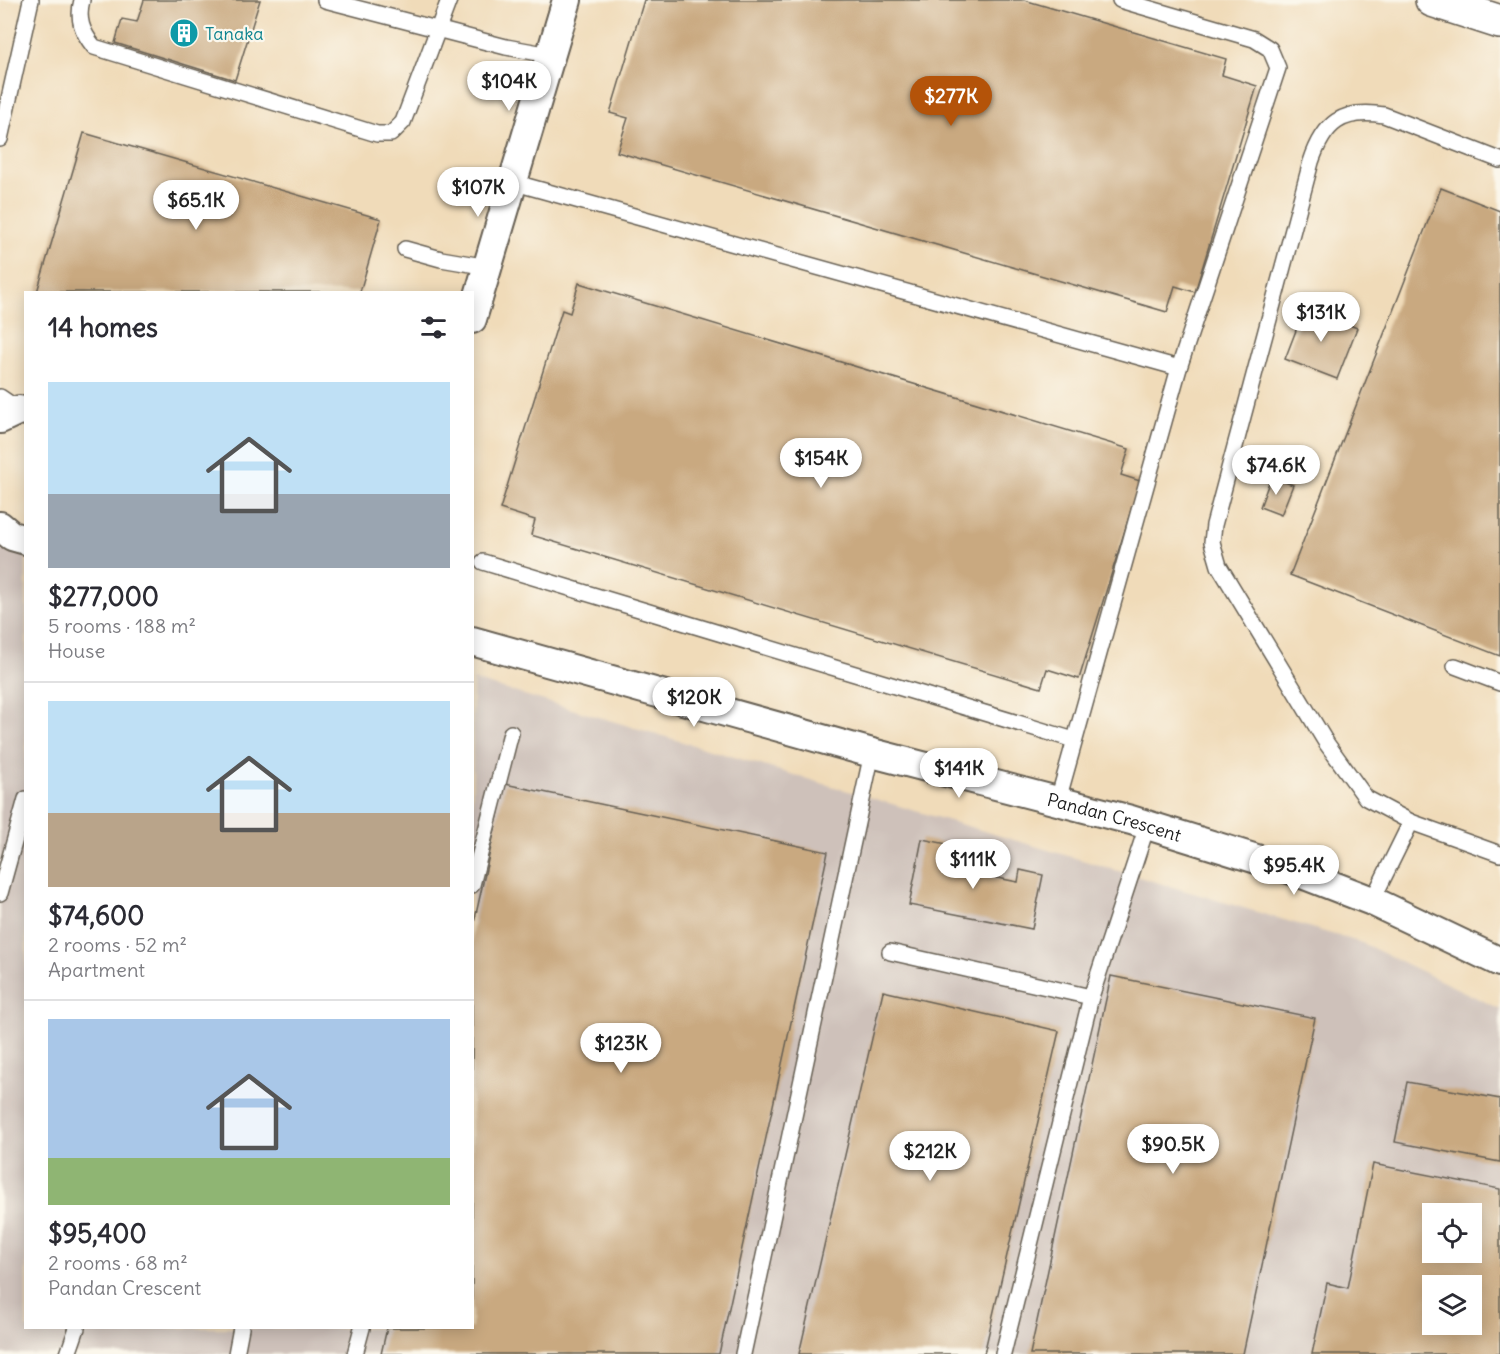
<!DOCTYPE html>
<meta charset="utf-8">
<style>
:root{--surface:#fff;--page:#f2f2f3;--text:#2b2b33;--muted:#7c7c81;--line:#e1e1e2;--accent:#b45309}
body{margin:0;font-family:Delius,sans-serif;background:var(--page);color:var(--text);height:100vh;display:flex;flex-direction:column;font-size:22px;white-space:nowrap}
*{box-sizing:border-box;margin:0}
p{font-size:20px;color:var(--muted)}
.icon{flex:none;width:33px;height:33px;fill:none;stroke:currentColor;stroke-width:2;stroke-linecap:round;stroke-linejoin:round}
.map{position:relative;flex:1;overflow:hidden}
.side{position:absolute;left:24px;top:291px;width:450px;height:1038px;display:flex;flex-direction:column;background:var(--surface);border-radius:0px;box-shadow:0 3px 15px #0003}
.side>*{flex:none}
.controls{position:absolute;left:1422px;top:1203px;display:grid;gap:12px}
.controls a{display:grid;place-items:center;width:60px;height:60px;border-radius:0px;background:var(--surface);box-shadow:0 3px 15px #0003;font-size:30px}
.price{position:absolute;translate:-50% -51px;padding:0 14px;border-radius:21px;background:#fff;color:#222;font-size:20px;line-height:39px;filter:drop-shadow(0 2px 3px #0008)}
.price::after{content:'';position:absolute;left:50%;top:36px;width:18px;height:14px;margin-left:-9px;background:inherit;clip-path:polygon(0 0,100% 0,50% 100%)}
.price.on{background:var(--accent);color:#fff}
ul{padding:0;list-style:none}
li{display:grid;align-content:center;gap:12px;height:318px;padding:0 24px}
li+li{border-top:2px solid var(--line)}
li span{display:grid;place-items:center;height:186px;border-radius:0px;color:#555}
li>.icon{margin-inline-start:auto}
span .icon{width:108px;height:108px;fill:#fffc;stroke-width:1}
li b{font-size:26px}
h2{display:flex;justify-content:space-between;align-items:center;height:72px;padding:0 24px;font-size:26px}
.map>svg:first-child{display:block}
.industrial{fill:#cec1ba;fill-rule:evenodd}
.building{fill:#c9a980;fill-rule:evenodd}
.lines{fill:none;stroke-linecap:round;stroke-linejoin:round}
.lane-casing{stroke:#665f53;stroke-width:18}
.street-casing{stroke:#665f53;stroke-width:32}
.highway-casing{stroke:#665f53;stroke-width:36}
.lane{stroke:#fff;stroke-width:15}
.street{stroke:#fff;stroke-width:28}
.highway{stroke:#fff;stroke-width:33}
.labels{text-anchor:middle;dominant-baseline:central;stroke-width:4.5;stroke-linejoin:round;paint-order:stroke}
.culture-label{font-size:18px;fill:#0d838f;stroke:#fbf7ec;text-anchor:start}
.street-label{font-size:18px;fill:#1c1c1c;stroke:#fbf7ec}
</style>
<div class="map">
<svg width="1500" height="1354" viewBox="0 0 1500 1354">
<rect width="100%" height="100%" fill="#fbf7ec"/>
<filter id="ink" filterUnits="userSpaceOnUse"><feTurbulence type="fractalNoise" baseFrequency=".0167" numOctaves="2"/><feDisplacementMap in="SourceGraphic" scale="12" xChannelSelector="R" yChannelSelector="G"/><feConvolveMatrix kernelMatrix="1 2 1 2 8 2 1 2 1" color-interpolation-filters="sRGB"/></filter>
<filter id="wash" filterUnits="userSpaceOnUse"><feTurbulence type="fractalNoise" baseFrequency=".008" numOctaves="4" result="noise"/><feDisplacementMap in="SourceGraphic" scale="24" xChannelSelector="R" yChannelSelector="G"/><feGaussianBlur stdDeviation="1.35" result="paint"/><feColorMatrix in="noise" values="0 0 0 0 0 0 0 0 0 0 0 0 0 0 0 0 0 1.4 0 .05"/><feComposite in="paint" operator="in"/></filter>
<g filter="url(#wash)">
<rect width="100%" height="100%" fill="#f0dbb9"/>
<!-- industrial -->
<path class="industrial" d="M 0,541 L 26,548 L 26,1328 L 472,1328 L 473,680 L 1362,943 L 1500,1009 L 1500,1354 L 0,1354 ZM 1432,1214 L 1472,1214 L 1472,1252 L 1432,1252 ZM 1432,1286 L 1472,1286 L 1472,1324 L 1432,1324 Z"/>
<g id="blocks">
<!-- building -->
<g class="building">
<path d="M 144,0 L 260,0 L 235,80 L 115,43 L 122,19 L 137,22 Z"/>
<path d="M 644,0 L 1024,0 L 1226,59 L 1222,75 L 1257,86 L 1195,292 L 1175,286 L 1167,312 L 617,152 L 628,118 L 610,113 Z"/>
<path d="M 84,133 L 381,219 L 360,292 L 37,292 Z"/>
<path d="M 1441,188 L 1500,211 L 1500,656 L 1290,575 Z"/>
<path d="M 579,283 L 1129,449 L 1121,475 L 1140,481 L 1079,679 L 1047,669 L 1041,688 L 531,535 L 535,520 L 500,509 L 562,310 L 570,313 Z"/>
<path d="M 1305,307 L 1357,328 L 1337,379 L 1285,359 Z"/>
<path d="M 1271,477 L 1293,485 L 1281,515 L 1260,507 Z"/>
<path d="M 505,784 L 828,852 L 719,1354 L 381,1354 L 387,1328 L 472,1328 L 472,932 Z"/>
<path d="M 922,839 L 952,845 L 947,868 L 1018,882 L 1020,870 L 1043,875 L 1032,929 L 909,905 Z"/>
<path d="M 1111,976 L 1315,1018 L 1243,1354 L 1030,1354 Z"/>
<path d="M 883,991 L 1059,1031 L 984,1354 L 799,1354 Z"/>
<path d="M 1407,1082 L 1500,1099 L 1500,1162 L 1395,1142 Z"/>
<path d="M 1373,1164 L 1500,1189 L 1500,1354 L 1312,1354 L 1327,1283 L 1348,1288 ZM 1432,1214 L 1472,1214 L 1472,1252 L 1432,1252 ZM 1432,1286 L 1472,1286 L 1472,1324 L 1432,1324 Z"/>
</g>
</g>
</g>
<g filter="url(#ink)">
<use href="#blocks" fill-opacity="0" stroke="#665f53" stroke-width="1.5"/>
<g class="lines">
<!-- lane casing -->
<g class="lane-casing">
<g id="lane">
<path d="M 82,0 C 77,19 82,32 94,47 L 377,134 L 391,134 L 403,122 L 449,0"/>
<path d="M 325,0 L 506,47 L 550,55"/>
<path d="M 0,139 L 31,0"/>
<path d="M 1500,160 L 1384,115 C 1342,108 1324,123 1311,162 L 1214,525 L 1212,542 L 1219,566 L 1327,744 L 1366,798 L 1411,822 L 1500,854"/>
<path d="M 512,182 L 1179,368"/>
<path d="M 405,249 L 441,259 L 488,267"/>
<path d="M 0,397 L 19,410"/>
<path d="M 483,562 L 1074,740"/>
<path d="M 1455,666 L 1500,683"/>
<path d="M 1058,800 L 1179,368 L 1278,68 L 1270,49 L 1254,39 L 1120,0"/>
<path d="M 472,885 L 511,733"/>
<path d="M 0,893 L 26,799"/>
<path d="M 1372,901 L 1411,822"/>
<path d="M 890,952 L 1091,997"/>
<path d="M 68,1354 L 77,1328"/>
<path d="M 236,1354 L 241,1328"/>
<path d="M 355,1354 L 362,1328"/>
<path d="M 743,1354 L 872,753"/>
<path d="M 1003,1354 L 1091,997 L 1147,826"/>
</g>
</g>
<!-- street casing -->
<g class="street-casing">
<g id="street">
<path d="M 472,319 L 567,0"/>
<path d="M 0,419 L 19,410 L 26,411"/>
<path d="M 0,526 L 12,536 L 26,540"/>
<path id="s1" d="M 472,641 L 872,753 L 1131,820 L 1292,870 L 1372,901 L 1500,962"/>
</g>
</g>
<!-- highway casing -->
<g class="highway-casing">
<path id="highway" d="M 1432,0 L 1500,22"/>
</g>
<!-- lane -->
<use href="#lane" class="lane"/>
<!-- street -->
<use href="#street" class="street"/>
<!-- highway -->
<use href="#highway" class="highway"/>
</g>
</g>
<!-- icons -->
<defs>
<g id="building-disc" transform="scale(1.5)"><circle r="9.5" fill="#0f9aa8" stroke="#fbf7ec"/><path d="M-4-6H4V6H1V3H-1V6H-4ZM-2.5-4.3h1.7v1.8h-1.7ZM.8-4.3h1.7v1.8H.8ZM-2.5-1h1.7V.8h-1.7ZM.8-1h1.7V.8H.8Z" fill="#fff"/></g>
</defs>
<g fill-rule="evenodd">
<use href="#building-disc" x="184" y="33"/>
</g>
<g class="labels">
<!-- culture labels -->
<g class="culture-label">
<text x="205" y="33">Tanaka</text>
</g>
<!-- street labels -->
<g class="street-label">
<text stroke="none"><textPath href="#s1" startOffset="666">Pandan Crescent</textPath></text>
</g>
</g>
</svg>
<div class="controls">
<a><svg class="icon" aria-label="locate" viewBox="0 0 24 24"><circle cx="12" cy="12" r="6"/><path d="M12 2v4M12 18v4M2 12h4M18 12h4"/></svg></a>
<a><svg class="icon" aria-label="layers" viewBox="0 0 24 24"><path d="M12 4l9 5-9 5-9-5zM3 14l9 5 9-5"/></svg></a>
</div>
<b class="price" style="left:509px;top:112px">$104K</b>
<b class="price on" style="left:951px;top:127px">$277K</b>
<b class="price" style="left:478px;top:218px">$107K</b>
<b class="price" style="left:196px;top:231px">$65.1K</b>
<b class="price" style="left:1321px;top:343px">$131K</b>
<b class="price" style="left:821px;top:489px">$154K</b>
<b class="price" style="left:1276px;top:496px">$74.6K</b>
<b class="price" style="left:694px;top:728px">$120K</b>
<b class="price" style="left:959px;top:799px">$141K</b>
<b class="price" style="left:973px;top:890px">$111K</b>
<b class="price" style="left:1294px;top:896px">$95.4K</b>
<b class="price" style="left:621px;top:1074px">$123K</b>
<b class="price" style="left:1173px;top:1175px">$90.5K</b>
<b class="price" style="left:930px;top:1182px">$212K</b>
<section class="side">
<h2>14 homes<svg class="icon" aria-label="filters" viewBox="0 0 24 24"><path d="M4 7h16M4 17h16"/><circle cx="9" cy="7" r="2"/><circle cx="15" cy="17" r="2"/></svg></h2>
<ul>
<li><span style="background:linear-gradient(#bfe0f5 60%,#9aa5b1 0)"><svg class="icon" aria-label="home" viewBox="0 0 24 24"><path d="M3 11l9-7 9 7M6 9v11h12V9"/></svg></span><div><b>$277,000</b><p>5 rooms · 188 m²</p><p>House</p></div></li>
<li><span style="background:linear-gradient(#bfe0f5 60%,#b9a48a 0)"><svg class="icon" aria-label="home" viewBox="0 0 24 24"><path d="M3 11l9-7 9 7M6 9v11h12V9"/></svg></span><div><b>$74,600</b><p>2 rooms · 52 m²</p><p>Apartment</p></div></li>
<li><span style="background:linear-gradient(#a9c7e8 75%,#8fb573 0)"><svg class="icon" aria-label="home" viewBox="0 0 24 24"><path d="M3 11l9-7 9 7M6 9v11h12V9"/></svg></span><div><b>$95,400</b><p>2 rooms · 68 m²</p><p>Pandan Crescent</p></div></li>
</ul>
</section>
</div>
